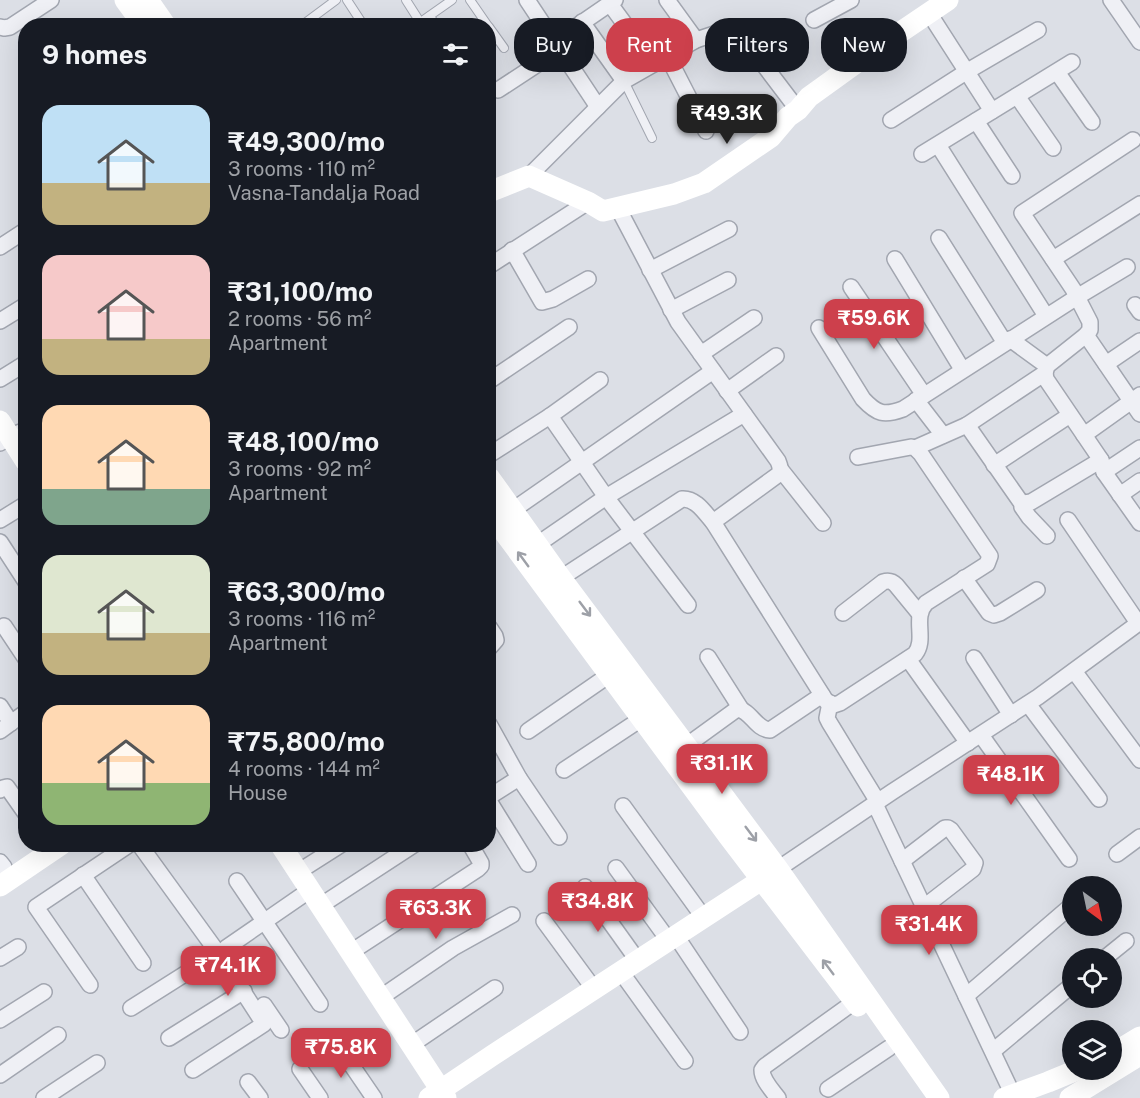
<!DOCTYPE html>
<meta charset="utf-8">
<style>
:root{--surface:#171b24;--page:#20242c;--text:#f1f3f6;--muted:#9ea1a6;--accent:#cd404c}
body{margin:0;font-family:"Public Sans",sans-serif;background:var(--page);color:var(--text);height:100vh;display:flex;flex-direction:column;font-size:22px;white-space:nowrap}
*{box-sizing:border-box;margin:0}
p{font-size:20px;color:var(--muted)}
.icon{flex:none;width:33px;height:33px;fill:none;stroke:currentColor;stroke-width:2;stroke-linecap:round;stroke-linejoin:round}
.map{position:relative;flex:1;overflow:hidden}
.details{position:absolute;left:18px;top:18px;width:478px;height:834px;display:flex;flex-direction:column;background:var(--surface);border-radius:24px;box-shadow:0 6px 24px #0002}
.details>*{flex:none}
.hud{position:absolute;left:514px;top:18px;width:536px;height:54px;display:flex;gap:12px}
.needle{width:39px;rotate:147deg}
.tools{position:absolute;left:1062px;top:876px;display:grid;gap:12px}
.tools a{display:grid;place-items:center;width:60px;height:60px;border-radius:50%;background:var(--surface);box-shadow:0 6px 24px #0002;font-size:30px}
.price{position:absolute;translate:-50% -51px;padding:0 14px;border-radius:12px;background:var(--accent);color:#fff;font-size:20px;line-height:39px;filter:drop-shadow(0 2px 3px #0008)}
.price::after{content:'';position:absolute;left:50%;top:36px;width:18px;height:14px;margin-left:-9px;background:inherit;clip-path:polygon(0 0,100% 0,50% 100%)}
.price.selected{background:#222;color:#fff}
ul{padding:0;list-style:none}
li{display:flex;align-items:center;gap:18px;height:150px;padding:0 24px}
li span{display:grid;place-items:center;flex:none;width:168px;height:120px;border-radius:18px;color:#555}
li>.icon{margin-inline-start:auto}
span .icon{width:72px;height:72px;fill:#fffc;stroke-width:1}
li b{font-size:26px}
h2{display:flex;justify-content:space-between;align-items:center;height:72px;padding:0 24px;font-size:26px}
.chip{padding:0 21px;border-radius:24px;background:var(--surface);box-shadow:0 6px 24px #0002;font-size:21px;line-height:54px}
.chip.selected{background:var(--accent);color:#fff}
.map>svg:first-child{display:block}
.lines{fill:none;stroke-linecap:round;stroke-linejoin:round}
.lane-casing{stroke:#a2a6b0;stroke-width:10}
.street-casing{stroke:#a2a6b0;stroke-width:18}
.lane{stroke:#eff0f5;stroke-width:8}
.street{stroke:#eff0f5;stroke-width:15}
.secondary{stroke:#fff;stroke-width:21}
.oneway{stroke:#9da0a7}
</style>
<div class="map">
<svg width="1140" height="1098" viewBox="0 0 1140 1098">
<rect width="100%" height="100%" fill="#dcdfe6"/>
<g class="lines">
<!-- lane casing -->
<g class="lane-casing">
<g id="lane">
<path d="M 347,0 L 364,26"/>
<path d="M 406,0 L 420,22"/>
<path d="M 470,0 L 488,26"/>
<path d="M 430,16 L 436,26"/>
<path d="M 301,26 L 336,0"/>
<path d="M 415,26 L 452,0"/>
<path d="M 489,27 L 504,48"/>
<path d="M 624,81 L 652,138"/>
</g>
</g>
<!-- street casing -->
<g class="street-casing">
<g id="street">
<path d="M 527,0 L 598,107"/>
<path d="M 667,0 L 696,40"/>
<path d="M 1111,0 L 1140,42"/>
<path d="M 610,4 L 654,64"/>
<path d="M 929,13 L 992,111"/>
<path d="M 814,20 L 851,0"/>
<path d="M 582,22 L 624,81"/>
<path d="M 0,27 L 4,28 L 10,27 L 51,0"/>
<path d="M 554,42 L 615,0"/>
<path d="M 668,57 L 706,131"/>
<path d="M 1057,72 L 1092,122"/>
<path d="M 498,90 L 559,50"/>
<path d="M 1017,96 L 1053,148"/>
<path d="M 891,120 L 966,72 L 1038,30"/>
<path d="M 976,121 L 1012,176"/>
<path d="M 1133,140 L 1022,213 L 1073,289 L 1090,322 L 1090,330 L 1086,335 L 1047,366 L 1045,373 L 1046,379 L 1101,460 L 1104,472 L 1140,523"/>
<path d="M 938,145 L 1046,316"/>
<path d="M 922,154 L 1072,62"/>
<path d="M 529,176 L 624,81 L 696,40 L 735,27 L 798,110"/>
<path d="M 618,208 L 678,322 L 778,461 C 780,466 781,469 779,474 L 713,522"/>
<path d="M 939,238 L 1005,343"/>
<path d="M 0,247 L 26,230"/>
<path d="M 512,250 L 542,302 L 553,299 L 588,279"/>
<path d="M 895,259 L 962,369"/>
<path d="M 1053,259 L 1140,204"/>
<path d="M 489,266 L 588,202"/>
<path d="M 650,270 L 729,229"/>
<path d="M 851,287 L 924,395"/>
<path d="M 1135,305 L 1140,312"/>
<path d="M 671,310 L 728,280"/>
<path d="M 0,321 L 26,305"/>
<path d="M 819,328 L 863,399 C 877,414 884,416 903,409 L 1077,297 L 1127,267"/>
<path d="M 1086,335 L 1140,414"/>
<path d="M 1010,339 L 1047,366"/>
<path d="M 701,354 L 754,318"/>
<path d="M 1106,364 L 1140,341"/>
<path d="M 0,379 L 26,363"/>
<path d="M 489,381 L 569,327"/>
<path d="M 727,391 L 776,356"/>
<path d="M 916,400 L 943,435"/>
<path d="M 550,416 L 606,497 L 688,605"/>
<path d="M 967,425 L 1020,501 L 1024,503 L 1031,502 L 1101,460"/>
<path d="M 1084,435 L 1140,395"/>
<path d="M 0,443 L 10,436 L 26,430"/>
<path d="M 915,448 L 967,425 L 1045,373"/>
<path d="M 489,455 L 550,416 L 600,380"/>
<path d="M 994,465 L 1070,415"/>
<path d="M 781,470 L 823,523"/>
<path d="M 1104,472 L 1140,448"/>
<path d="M 1120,495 L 1140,481"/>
<path d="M 1024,503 L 1022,507 L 1029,517 L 1047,536"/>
<path d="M 513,510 L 713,371"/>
<path d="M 0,520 L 26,504"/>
<path d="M 1068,520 L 1138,623"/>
<path d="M 0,542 L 26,582"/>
<path d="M 538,544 L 606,497 L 744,414"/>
<path d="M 561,578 L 682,499 C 696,498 705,513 713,522 L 826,701 L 834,705 L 840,703 L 915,654 C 927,639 912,618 926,603 L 987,564 L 990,556 L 921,454 L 915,448 L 911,447 L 858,457"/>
<path d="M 964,578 L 989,613 L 994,615 L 1000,613 L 1037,590"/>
<path d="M 843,613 L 883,582 C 889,580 892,581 896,585 L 919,613"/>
<path d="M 4,626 L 26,659"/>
<path d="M 489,627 L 495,636 L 496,640 L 489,648"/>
<path d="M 708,657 L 741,709"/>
<path d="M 974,658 L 1011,715"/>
<path d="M 908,659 L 968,743"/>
<path d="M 1074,671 L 1140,760"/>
<path d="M 830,703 L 827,718 L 829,722 L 878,802"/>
<path d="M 1028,704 L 1099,799"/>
<path d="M 0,706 L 11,723"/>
<path d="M 489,724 L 519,778 L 559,837"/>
<path d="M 0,731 L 26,712"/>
<path d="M 528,731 L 609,675"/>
<path d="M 981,735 L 1069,859"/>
<path d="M 686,746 L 737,709 C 751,710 755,729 770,730 L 822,695"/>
<path d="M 564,770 L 641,719"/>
<path d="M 0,790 L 3,788 L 7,787 L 26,814"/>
<path d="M 489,797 L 519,778"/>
<path d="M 489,801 L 528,864"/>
<path d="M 875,804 L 1013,1095"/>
<path d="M 623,806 L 704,918"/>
<path d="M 139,844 L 218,953 L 264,1024 L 193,1070"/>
<path d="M 1117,854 L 1140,837"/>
<path d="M 902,861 L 945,828 L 948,828 L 951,830 L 975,863 L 973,869 L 924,907"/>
<path d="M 0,862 L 4,867"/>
<path d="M 616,868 L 669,941"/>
<path d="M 778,869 L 892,792 L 1038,697 L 1140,622"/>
<path d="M 298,872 L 342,844"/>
<path d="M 83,875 L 143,963"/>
<path d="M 237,881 L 320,1004"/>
<path d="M 585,887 L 638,961"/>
<path d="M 320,906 L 415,844"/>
<path d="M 544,921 L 594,989"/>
<path d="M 676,936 L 740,1032"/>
<path d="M 351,952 L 478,869 L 481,866 L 481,863 L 470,844"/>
<path d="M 0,958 L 18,947"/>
<path d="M 1105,958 L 1126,941"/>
<path d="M 236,963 L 226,948 L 310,890"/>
<path d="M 621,972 L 685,1061"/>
<path d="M 90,985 L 36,907 L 130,844"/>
<path d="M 966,996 L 1072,905"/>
<path d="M 380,998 L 453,948 L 512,915"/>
<path d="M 264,1005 L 281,1030"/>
<path d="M 131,1008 L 218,953"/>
<path d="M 0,1020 L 44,992"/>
<path d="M 169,1038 L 244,991"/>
<path d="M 335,1041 L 374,1098"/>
<path d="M 411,1045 L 495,988"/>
<path d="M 993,1051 L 1072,985"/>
<path d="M 300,1069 L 320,1098"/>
<path d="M 0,1075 L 58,1035"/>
<path d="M 248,1082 L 260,1098"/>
<path d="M 828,1089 L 889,1048"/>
<path d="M 44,1098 L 97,1063"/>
<path d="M 778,1098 C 772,1090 762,1080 762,1070 L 765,1066 L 854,1002"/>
</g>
</g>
<!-- lane -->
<use href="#lane" class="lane"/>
<!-- street -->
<use href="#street" class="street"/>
<!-- secondary -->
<g class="secondary">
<path d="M 125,0 L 144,26"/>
<path d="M 148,0 L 166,26"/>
<path d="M 489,192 L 529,176 L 588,202 L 603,211 L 674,194 L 704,183 L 771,137 L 788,117 L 798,110 L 809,97 L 877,48 L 948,0"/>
<path d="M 0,421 L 26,462"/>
<path d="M 489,477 L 561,578 L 778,869 L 939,1098"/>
<path d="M 489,512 L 729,837 L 858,1006"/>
<path d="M 280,844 L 446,1098"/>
<path d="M 0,886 L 62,844"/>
<path d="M 1112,1054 L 1140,1037"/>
<path d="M 429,1098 L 493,1055 L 772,873"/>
<path d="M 1004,1098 L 1048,1082 L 1077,1070"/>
<path d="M 1070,1098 L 1140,1055"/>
</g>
</g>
<!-- one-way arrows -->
<defs><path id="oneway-shaft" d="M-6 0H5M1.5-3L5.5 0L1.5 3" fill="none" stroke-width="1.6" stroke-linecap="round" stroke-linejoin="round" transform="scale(1.5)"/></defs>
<g class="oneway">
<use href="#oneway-shaft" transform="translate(523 559) rotate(-126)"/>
<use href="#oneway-shaft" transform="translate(585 609) rotate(53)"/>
<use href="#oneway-shaft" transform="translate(751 834) rotate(53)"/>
<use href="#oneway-shaft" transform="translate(828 967) rotate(-127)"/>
</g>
</svg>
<div class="tools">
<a><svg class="needle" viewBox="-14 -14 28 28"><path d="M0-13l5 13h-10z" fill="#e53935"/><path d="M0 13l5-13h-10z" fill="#9ea1a6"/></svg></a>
<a><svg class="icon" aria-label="locate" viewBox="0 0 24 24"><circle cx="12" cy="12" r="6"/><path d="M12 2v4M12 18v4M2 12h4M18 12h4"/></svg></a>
<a><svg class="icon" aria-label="layers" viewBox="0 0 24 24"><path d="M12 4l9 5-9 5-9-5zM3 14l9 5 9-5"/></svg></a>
</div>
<b class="price selected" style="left:727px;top:145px">₹49.3K</b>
<b class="price" style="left:874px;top:350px">₹59.6K</b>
<b class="price" style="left:722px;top:795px">₹31.1K</b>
<b class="price" style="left:1011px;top:806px">₹48.1K</b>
<b class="price" style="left:598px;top:933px">₹34.8K</b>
<b class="price" style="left:436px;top:940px">₹63.3K</b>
<b class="price" style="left:929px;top:956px">₹31.4K</b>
<b class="price" style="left:228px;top:997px">₹74.1K</b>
<b class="price" style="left:341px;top:1079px">₹75.8K</b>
<div class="hud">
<a class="chip">Buy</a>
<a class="chip selected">Rent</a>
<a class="chip">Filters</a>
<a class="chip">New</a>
</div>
<section class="details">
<h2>9 homes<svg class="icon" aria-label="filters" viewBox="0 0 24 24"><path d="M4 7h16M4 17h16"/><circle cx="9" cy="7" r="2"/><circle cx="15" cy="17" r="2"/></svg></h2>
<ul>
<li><span style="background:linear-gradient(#bfe0f5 65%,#c2b280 0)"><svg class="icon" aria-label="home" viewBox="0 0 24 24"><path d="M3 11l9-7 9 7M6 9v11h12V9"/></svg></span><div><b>₹49,300/mo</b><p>3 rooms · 110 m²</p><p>Vasna-Tandalja Road</p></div></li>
<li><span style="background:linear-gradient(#f6c9c9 70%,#c2b280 0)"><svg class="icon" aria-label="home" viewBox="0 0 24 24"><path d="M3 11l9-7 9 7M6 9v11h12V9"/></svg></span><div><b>₹31,100/mo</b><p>2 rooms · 56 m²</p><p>Apartment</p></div></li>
<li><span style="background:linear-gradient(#ffd9b3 70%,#7fa58c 0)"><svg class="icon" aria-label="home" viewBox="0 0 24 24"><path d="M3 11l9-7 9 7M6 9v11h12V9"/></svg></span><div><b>₹48,100/mo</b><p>3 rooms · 92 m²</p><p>Apartment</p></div></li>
<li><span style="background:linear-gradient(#dfe7d0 65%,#c2b280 0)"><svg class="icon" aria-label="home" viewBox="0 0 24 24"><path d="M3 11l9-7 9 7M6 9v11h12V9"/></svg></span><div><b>₹63,300/mo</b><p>3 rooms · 116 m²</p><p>Apartment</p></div></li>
<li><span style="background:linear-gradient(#ffd9b3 65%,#8fb573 0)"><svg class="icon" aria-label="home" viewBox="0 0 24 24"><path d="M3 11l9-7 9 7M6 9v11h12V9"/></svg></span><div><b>₹75,800/mo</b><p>4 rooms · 144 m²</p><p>House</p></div></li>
</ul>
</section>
</div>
